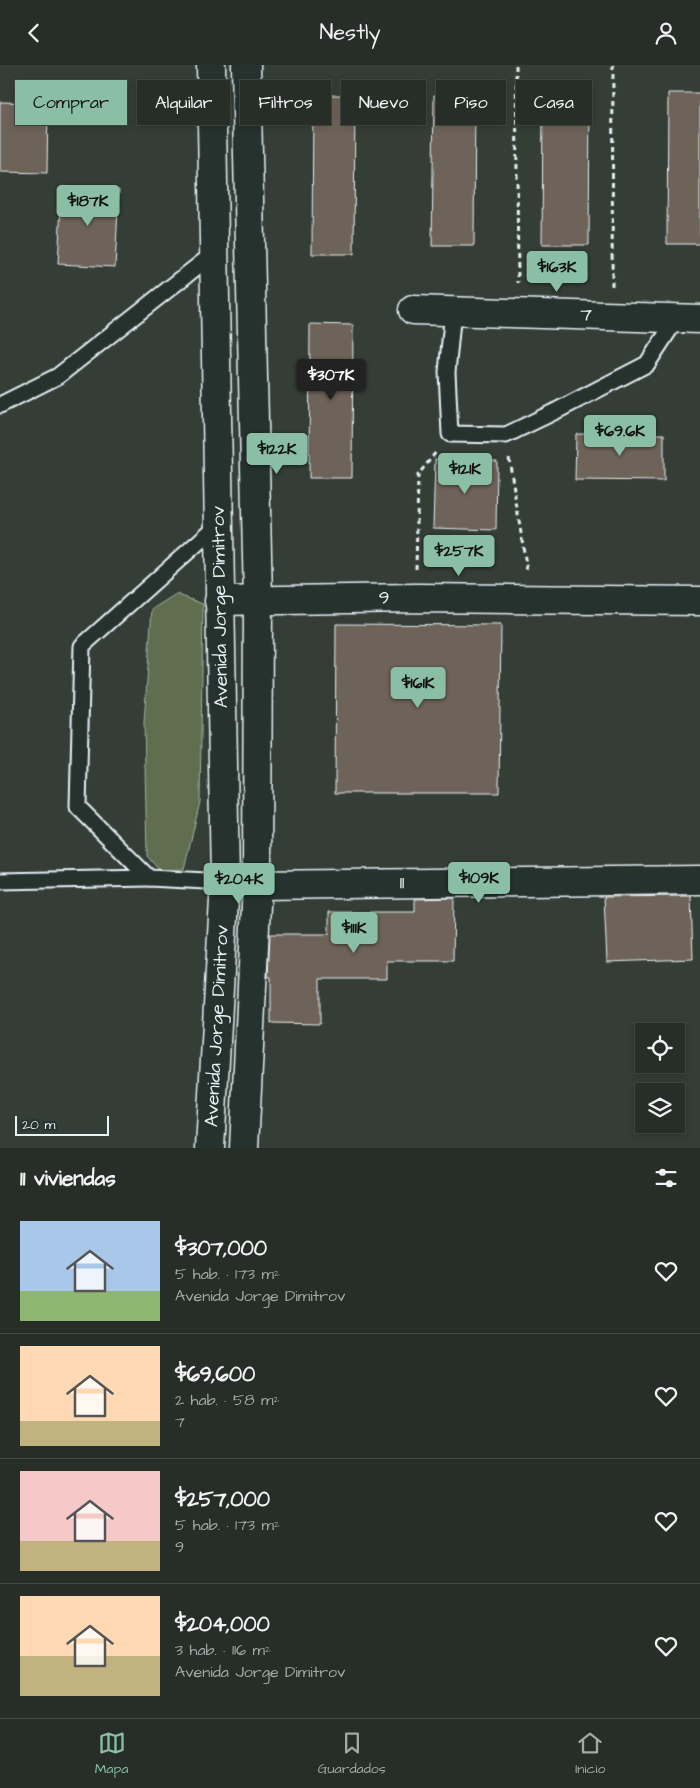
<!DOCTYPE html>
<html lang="es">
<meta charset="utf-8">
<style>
:root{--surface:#272e28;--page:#333a34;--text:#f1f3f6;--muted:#a4a8a8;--line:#434a45;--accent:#8abfa5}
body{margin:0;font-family:"Architects Daughter",sans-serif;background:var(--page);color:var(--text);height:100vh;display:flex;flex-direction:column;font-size:19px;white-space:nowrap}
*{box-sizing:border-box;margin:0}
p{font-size:16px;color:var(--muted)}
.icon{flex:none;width:28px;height:28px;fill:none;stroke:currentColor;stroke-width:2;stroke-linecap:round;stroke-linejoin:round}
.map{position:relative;height:1083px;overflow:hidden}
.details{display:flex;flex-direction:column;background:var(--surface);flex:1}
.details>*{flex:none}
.top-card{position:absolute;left:15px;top:15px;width:670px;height:45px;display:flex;gap:10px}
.controls{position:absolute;left:635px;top:958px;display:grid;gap:10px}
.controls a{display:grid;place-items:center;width:50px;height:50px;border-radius:0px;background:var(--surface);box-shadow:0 2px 8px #0003,0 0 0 1px var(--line);font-size:25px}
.scale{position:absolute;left:15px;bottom:12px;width:94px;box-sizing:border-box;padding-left:5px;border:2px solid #e8f1f8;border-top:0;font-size:14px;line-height:18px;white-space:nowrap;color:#e8f1f8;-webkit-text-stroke:4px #26332d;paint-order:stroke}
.price{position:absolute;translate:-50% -42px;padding:0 11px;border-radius:5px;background:var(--accent);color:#111;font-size:16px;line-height:32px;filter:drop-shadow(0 1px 2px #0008)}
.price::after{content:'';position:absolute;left:50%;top:30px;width:15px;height:11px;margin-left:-8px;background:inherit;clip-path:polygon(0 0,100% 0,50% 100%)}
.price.selected{background:#222;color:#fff}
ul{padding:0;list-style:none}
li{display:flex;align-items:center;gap:15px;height:125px;padding:0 20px}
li+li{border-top:1px solid var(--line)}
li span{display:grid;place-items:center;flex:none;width:140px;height:100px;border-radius:0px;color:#555}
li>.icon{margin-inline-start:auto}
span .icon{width:60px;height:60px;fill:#fffc;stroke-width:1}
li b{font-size:21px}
h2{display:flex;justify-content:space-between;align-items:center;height:60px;padding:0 20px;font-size:21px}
.chip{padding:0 18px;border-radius:0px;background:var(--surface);box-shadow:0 2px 8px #0003,0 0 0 1px var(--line);font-size:18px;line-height:45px}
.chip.selected{background:var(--accent);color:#111}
header{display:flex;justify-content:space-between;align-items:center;height:65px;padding:0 20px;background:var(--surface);font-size:22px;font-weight:600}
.tab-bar{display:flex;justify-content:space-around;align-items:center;height:70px;border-top:1px solid var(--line);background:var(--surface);font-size:14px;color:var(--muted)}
.tab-bar a{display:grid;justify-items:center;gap:2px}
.tab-bar .selected{color:var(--accent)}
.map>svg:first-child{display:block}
.green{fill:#606e50;stroke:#a4b0a4}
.building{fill:#6e6458;stroke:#e8f1f8}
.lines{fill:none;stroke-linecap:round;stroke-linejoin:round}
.service-casing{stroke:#e8f1f8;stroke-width:19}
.minor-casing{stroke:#e8f1f8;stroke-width:31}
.secondary-casing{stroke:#e8f1f8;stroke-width:31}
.path{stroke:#e8f1f8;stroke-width:3;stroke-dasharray:5 4;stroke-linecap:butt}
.service{stroke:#26332d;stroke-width:15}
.minor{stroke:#26332d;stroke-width:28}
.secondary{stroke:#26332d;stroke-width:28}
.labels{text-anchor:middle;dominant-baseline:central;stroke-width:4;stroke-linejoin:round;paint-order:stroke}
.street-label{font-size:19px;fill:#e8f1f8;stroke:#26332d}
</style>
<header><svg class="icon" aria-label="back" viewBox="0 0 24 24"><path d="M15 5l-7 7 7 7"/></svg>Nestly<svg class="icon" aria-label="person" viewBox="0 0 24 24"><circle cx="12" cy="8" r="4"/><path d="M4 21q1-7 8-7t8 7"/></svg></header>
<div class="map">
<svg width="700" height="1083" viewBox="0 0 700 1083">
<rect width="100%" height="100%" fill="#343d36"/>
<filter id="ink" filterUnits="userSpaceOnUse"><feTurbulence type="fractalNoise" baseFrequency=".02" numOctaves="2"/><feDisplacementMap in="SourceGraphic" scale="10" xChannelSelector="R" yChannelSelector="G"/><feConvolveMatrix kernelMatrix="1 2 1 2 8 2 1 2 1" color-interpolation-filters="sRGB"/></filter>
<g filter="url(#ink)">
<!-- green -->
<path class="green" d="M 176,529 L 203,539 L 200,737 L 184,804 L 159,805 L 147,791 L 144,657 L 152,544 Z"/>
<!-- building -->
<g class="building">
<path d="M 668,28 L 700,28 L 700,179 L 667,179 Z"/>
<path d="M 313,30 L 355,30 L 354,189 L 312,189 Z"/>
<path d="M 434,30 L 475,30 L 474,181 L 432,181 Z"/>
<path d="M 543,32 L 590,32 L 589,180 L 542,180 Z"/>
<path d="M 0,37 L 48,38 L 47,108 L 0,107 Z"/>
<path d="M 62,122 L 119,125 L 115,202 L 58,199 Z"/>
<path d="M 310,259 L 353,260 L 352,413 L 309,413 Z"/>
<path d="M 576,369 L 664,369 L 664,416 L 575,415 Z"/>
<path d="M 435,394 L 497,396 L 496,465 L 433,463 Z"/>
<path d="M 336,559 L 501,560 L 499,728 L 335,728 Z"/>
<path d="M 691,831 L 693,894 L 607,897 L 604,832 Z"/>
<path d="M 454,833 L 453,896 L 387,896 L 387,914 L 320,914 L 320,959 L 271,958 L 271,912 L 268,912 L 270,869 L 329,869 L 329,847 L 415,847 L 415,834 Z"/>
</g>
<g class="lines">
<!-- service casing -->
<g class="service-casing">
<g id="service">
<path d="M 453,246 L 447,307 L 450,369 L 506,370 L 558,345 L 647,299 L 677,253"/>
<path d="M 0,340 L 58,311 L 213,189"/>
<path d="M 220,458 L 82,581 L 78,742 L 149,813 L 225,817"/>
<path d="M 0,816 L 149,813"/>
</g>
</g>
<!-- minor casing -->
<g class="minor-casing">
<g id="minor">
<path d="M 413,245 L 700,254"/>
<path d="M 219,536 L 416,533 L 700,536"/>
<path d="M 225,817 L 257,820 L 700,815"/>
</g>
</g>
<!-- secondary casing -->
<g class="secondary-casing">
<g id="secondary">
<path d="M 210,1083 L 225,817 L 211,0"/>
<path d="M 244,1083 L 257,820 L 258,535 L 246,0"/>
</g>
</g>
<!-- path -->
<g class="path">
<path d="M 516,0 L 518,218"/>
<path d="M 612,221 L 613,0"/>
<path d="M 509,393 L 527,506"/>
<path d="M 416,504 L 418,410 L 436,387"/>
</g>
<!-- service -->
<use href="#service" class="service"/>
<!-- minor -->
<use href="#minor" class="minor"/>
<!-- secondary -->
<use href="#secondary" class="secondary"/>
</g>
</g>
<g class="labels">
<!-- street labels -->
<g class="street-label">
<text transform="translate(586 250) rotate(2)">7</text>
<text transform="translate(384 533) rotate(-1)">9</text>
<text transform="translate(220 542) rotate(-91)">Avenida Jorge Dimitrov</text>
<text transform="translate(402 818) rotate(-1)">11</text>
<text transform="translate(217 961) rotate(-87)">Avenida Jorge Dimitrov</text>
</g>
</g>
</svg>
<div class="controls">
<a><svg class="icon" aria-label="locate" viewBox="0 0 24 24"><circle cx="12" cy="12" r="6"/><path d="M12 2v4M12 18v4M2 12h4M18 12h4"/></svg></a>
<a><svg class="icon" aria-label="layers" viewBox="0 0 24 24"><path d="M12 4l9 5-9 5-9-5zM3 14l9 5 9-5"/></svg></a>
</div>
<div class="scale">20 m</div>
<b class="price" style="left:88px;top:162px">$187K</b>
<b class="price" style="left:557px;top:228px">$163K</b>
<b class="price selected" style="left:331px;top:336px">$307K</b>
<b class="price" style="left:620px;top:392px">$69.6K</b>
<b class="price" style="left:277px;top:410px">$122K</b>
<b class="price" style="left:465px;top:430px">$121K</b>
<b class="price" style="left:459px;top:512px">$257K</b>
<b class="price" style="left:418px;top:644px">$161K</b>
<b class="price" style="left:479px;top:839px">$109K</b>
<b class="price" style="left:239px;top:840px">$204K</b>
<b class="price" style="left:354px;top:889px">$111K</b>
<div class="top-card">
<a class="chip selected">Comprar</a>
<a class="chip">Alquilar</a>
<a class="chip">Filtros</a>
<a class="chip">Nuevo</a>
<a class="chip">Piso</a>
<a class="chip">Casa</a>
</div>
</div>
<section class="details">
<h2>11 viviendas<svg class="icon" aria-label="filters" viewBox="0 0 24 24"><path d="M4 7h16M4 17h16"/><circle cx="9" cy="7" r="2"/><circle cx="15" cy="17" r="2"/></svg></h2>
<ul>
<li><span style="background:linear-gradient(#a9c7e8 70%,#8fb573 0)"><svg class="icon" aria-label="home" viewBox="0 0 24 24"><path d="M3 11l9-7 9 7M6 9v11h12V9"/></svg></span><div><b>$307,000</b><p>5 hab. · 173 m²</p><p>Avenida Jorge Dimitrov</p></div><svg class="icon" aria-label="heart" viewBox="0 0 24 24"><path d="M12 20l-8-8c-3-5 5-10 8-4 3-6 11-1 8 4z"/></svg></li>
<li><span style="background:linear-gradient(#ffd9b3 75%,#c2b280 0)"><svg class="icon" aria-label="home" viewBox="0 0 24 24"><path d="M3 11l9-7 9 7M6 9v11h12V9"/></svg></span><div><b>$69,600</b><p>2 hab. · 58 m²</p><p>7</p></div><svg class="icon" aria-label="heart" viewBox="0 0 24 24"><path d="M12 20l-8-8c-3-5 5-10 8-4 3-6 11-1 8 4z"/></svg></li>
<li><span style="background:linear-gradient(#f6c9c9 70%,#c2b280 0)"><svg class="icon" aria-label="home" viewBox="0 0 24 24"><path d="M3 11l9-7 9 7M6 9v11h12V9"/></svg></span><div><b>$257,000</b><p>5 hab. · 173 m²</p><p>9</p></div><svg class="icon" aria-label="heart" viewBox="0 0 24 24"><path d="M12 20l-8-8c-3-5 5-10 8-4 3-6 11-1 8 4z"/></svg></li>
<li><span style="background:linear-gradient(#ffd9b3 60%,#c2b280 0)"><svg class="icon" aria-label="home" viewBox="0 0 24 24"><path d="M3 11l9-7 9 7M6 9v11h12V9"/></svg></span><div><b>$204,000</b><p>3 hab. · 116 m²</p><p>Avenida Jorge Dimitrov</p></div><svg class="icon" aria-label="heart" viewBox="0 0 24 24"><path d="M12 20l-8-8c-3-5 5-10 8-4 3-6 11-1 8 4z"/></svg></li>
</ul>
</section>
<nav class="tab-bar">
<a class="selected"><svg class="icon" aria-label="map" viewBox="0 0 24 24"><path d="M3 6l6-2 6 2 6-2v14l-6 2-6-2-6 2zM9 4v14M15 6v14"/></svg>Mapa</a>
<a><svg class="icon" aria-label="saved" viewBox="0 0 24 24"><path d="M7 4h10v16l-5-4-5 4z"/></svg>Guardados</a>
<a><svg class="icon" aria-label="home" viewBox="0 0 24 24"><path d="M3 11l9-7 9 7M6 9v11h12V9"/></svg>Inicio</a>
</nav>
